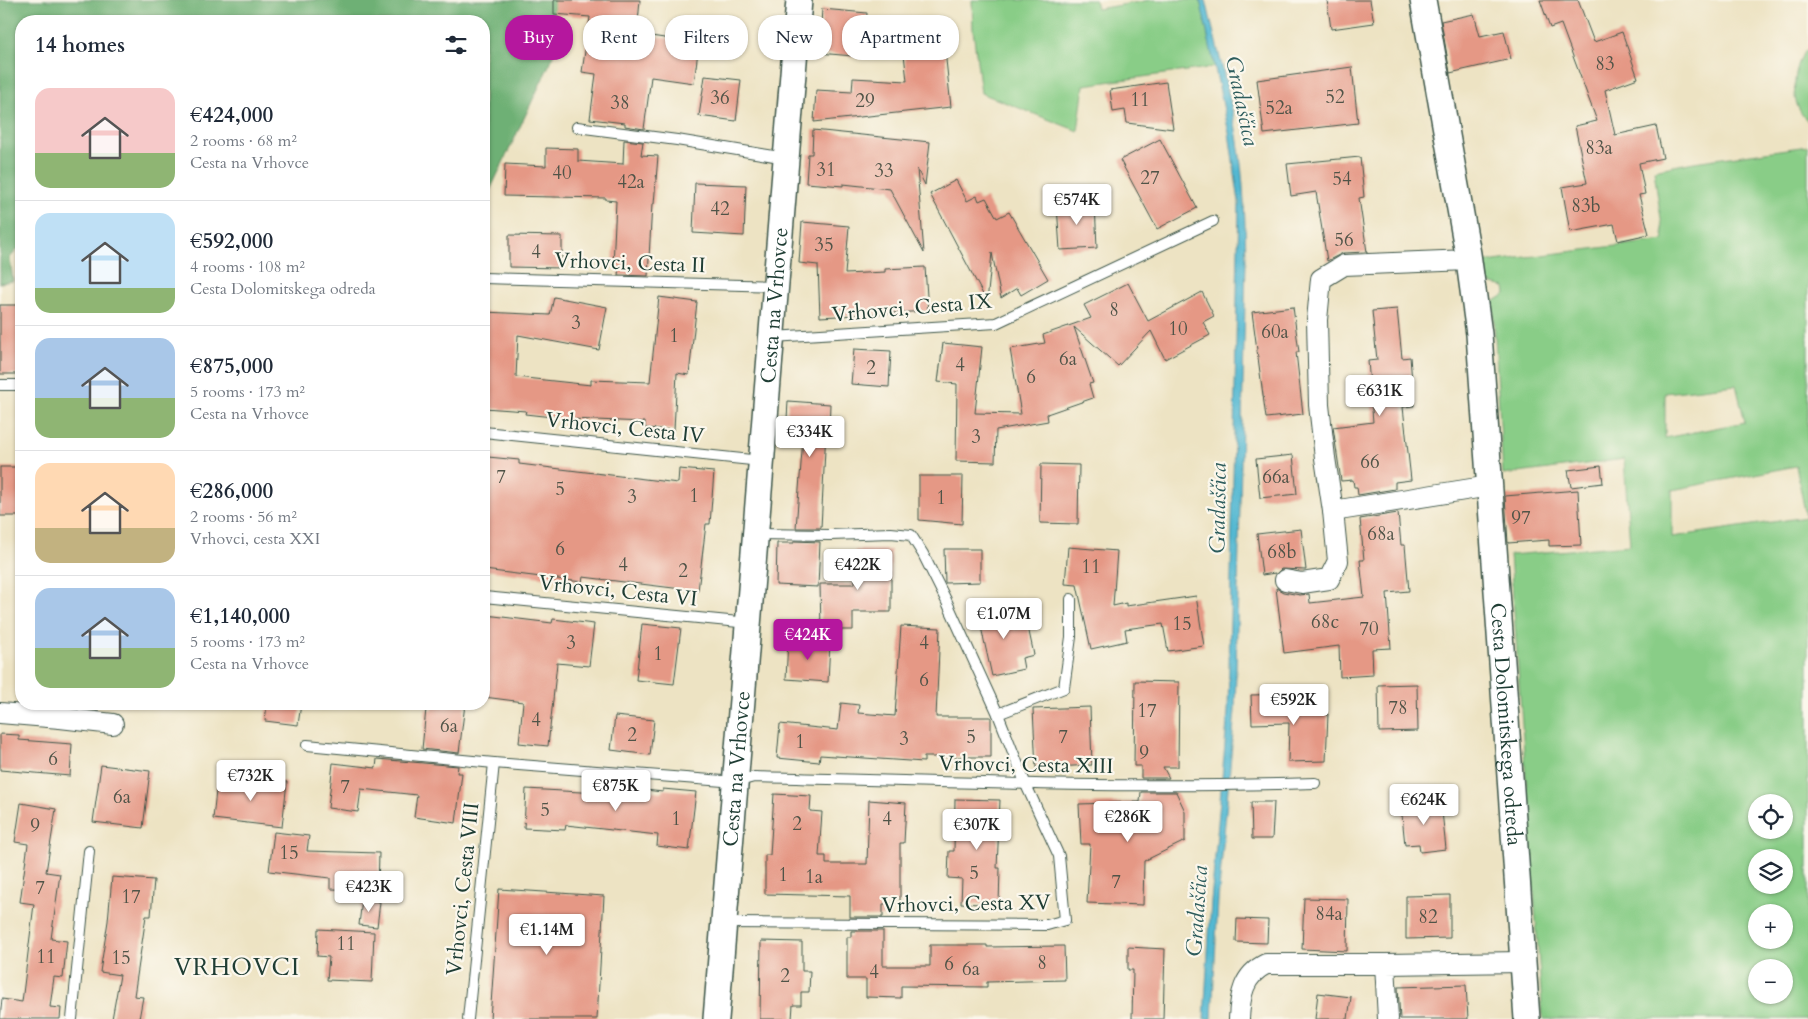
<!DOCTYPE html>
<meta charset="utf-8">
<style>
:root{--surface:#fff;--page:#f2f2f3;--text:#1f2937;--muted:#747a83;--line:#e0e1e3;--accent:#b5179e}
body{margin:0;font-family:Cardo,serif;background:var(--page);color:var(--text);height:100vh;display:flex;flex-direction:column;font-size:19px;white-space:nowrap}
*{box-sizing:border-box;margin:0}
p{font-size:16px;color:var(--muted)}
.icon{flex:none;width:28px;height:28px;fill:none;stroke:currentColor;stroke-width:2;stroke-linecap:round;stroke-linejoin:round}
.map{position:relative;flex:1;overflow:hidden}
.panel{position:absolute;left:15px;top:15px;width:475px;height:695px;display:flex;flex-direction:column;background:var(--surface);border-radius:20px;box-shadow:0 1px 4px #0004}
.panel>*{flex:none}
.banner{position:absolute;left:505px;top:15px;width:475px;height:45px;display:flex;gap:10px}
.buttons{position:absolute;left:1748px;top:794px;display:grid;gap:10px}
.buttons a{display:grid;place-items:center;width:45px;height:45px;border-radius:50%;background:var(--surface);box-shadow:0 1px 4px #0004;font-size:25px}
.price{position:absolute;translate:-50% -42px;padding:0 11px;border-radius:5px;background:#fff;color:#222;font-size:16px;line-height:32px;filter:drop-shadow(0 1px 2px #0008)}
.price::after{content:'';position:absolute;left:50%;top:30px;width:15px;height:11px;margin-left:-8px;background:inherit;clip-path:polygon(0 0,100% 0,50% 100%)}
.price.active{background:var(--accent);color:#fff}
ul{padding:0;list-style:none}
li{display:flex;align-items:center;gap:15px;height:125px;padding:0 20px}
li+li{border-top:1px solid var(--line)}
li span{display:grid;place-items:center;flex:none;width:140px;height:100px;border-radius:15px;color:#555}
li>.icon{margin-inline-start:auto}
span .icon{width:60px;height:60px;fill:#fffc;stroke-width:1}
li b{font-size:21px}
h2{display:flex;justify-content:space-between;align-items:center;height:60px;padding:0 20px;font-size:21px}
.pill{padding:0 18px;border-radius:20px;background:var(--surface);box-shadow:0 1px 4px #0004;font-size:18px;line-height:45px}
.pill.active{background:var(--accent);color:#fff}
.map>svg:first-child{display:block}
.green{fill:#89cd87;stroke:#54855e;fill-rule:evenodd}
.forest{fill:#6eb074;stroke:#467654}
.water{fill:#53b8d2;stroke:#397a83}
.building{fill:#e59885}
.lines{fill:none;stroke-linecap:round;stroke-linejoin:round}
.service-casing{stroke:#3e5649;stroke-width:12}
.minor-casing{stroke:#3e5649;stroke-width:22}
.tertiary-casing{stroke:#3e5649;stroke-width:28}
.service{stroke:#fff;stroke-width:10}
.minor{stroke:#fff;stroke-width:20}
.tertiary{stroke:#fff;stroke-width:25}
.labels{text-anchor:middle;dominant-baseline:central;stroke-width:4.5;stroke-linejoin:round;paint-order:stroke}
.number-label{font-size:19px;fill:#505448}
.street-label{font-size:21px;fill:#1f3d34;stroke:#fbf7ec}
.water-label{font-size:22px;font-style:italic;fill:#2c5c5c;stroke:#fbf7ec}
.quarter-label{font-size:24px;letter-spacing:1px;fill:#1f3d34;stroke:#fbf7ec}
</style>
<div class="map">
<svg width="1808" height="1019" viewBox="0 0 1808 1019">
<rect width="100%" height="100%" fill="#fbf7ec"/>
<filter id="ink" filterUnits="userSpaceOnUse"><feTurbulence type="fractalNoise" baseFrequency=".02" numOctaves="2"/><feDisplacementMap in="SourceGraphic" scale="10" xChannelSelector="R" yChannelSelector="G"/><feConvolveMatrix kernelMatrix="1 2 1 2 8 2 1 2 1" color-interpolation-filters="sRGB"/></filter>
<filter id="wash" filterUnits="userSpaceOnUse"><feTurbulence type="fractalNoise" baseFrequency=".0096" numOctaves="4" result="noise"/><feDisplacementMap in="SourceGraphic" scale="20" xChannelSelector="R" yChannelSelector="G"/><feGaussianBlur stdDeviation="1.12" result="paint"/><feColorMatrix in="noise" values="0 0 0 0 0 0 0 0 0 0 0 0 0 0 0 0 0 1.4 0 .05"/><feComposite in="paint" operator="in"/></filter>
<g filter="url(#wash)">
<rect width="100%" height="100%" fill="#ede3c3"/>
<!-- green -->
<g class="green">
<path d="M 972,0 L 1095,0 L 1097,9 L 1150,0 L 1200,0 L 1215,67 L 1084,85 L 1078,131 L 981,93 L 973,30 Z"/>
<path d="M 1808,49 L 1808,121 C 1802,117 1796,105 1795,97 C 1793,85 1797,56 1808,49 Z"/>
<path d="M 1808,146 L 1808,1019 L 1543,1019 L 1510,555 L 1630,545 L 1624,459 L 1503,475 L 1493,302 L 1506,294 L 1505,287 L 1488,283 L 1486,262 L 1664,240 L 1654,170 L 1694,162 ZM 1736,385 L 1745,422 L 1665,438 L 1665,393 ZM 1796,466 L 1806,517 L 1672,537 L 1672,490 ZM 1784,802 L 1784,830 L 1756,830 L 1756,802 ZM 1756,858 L 1784,858 L 1784,885 L 1756,885 ZM 1784,912 L 1784,940 L 1756,940 L 1756,912 ZM 1756,968 L 1784,968 L 1784,995 L 1756,995 Z"/>
</g>
<!-- forest -->
<path class="forest" d="M 0,0 L 557,0 L 553,57 L 484,203 L 484,21 L 21,21 L 21,245 L 10,258 L 13,281 L 0,283 Z"/>
<!-- water -->
<path class="water" d="M 1200,0 L 1206,0 C 1216,45 1229,89 1237,135 C 1244,177 1245,218 1246,261 L 1235,711 L 1218,901 L 1212,1019 L 1204,1019 L 1211,901 L 1228,711 L 1239,202 L 1229,133 Z"/>
<g id="blocks">
<!-- building -->
<g class="building">
<path d="M 554,0 L 640,0 L 637,34 L 699,43 L 694,83 L 651,77 L 644,129 L 625,126 L 625,123 L 590,119 L 596,74 L 582,72 L 590,17 L 554,14 Z"/>
<path d="M 1327,0 L 1370,0 L 1374,23 L 1331,29 Z"/>
<path d="M 1540,0 L 1578,0 L 1594,42 L 1622,32 L 1638,78 L 1605,90 L 1615,135 L 1656,126 L 1663,158 L 1639,163 L 1645,194 L 1639,195 L 1649,234 L 1618,241 L 1614,224 L 1570,232 L 1562,187 L 1587,183 L 1575,126 L 1597,121 L 1561,24 L 1550,28 Z"/>
<path d="M 822,9 L 867,13 L 864,57 L 819,53 Z"/>
<path d="M 1474,14 L 1480,36 L 1504,31 L 1511,59 L 1450,73 L 1441,21 Z"/>
<path d="M 944,41 L 951,107 L 814,122 L 816,90 L 852,92 L 853,78 L 907,81 L 903,45 Z"/>
<path d="M 1352,67 L 1358,123 L 1264,134 L 1257,80 Z"/>
<path d="M 705,76 L 741,80 L 736,121 L 699,116 Z"/>
<path d="M 1166,82 L 1173,129 L 1127,123 L 1125,110 L 1113,112 L 1110,90 Z"/>
<path d="M 813,130 L 930,142 L 925,185 L 917,169 L 924,253 L 890,189 L 843,184 L 843,186 L 806,183 L 808,154 L 812,154 Z"/>
<path d="M 1160,139 L 1197,208 L 1157,229 L 1120,160 Z"/>
<path d="M 624,140 L 643,142 L 641,155 L 658,156 L 654,204 L 652,204 L 648,276 L 618,275 L 619,266 L 613,266 L 616,201 L 606,200 L 606,198 L 504,196 L 505,164 L 546,166 L 546,148 L 578,149 L 578,161 L 623,164 Z"/>
<path d="M 1360,157 L 1364,197 L 1359,198 L 1367,252 L 1343,253 L 1327,261 L 1316,192 L 1291,196 L 1287,164 Z"/>
<path d="M 956,180 L 967,201 L 977,196 L 979,201 L 986,198 L 997,218 L 1009,212 L 1048,279 L 1021,295 L 1017,288 L 1001,298 L 992,253 L 987,302 L 930,194 Z"/>
<path d="M 695,183 L 746,185 L 744,236 L 693,233 Z"/>
<path d="M 1095,203 L 1097,248 L 1060,250 L 1057,205 Z"/>
<path d="M 802,222 L 849,226 L 845,274 L 885,272 L 885,269 L 925,267 L 928,311 L 820,317 L 818,265 L 799,263 Z"/>
<path d="M 509,235 L 562,236 L 562,268 L 509,267 Z"/>
<path d="M 1128,283 L 1148,321 L 1202,292 L 1214,316 L 1203,322 L 1210,335 L 1165,359 L 1151,331 L 1118,366 L 1074,327 L 1093,383 L 1089,384 L 1093,398 L 1047,414 L 1048,421 L 996,430 L 995,462 L 956,461 L 957,384 L 938,382 L 943,343 L 982,347 L 975,413 L 1021,414 L 1010,349 L 1045,343 L 1043,335 L 1091,318 L 1084,305 Z"/>
<path d="M 554,297 L 607,307 L 599,350 L 518,335 L 516,377 L 591,385 L 591,380 L 650,382 L 659,297 L 697,302 L 689,375 L 677,373 L 674,430 L 645,428 L 645,422 L 570,419 L 525,414 L 526,411 L 484,408 L 484,312 L 550,315 Z"/>
<rect x="0" y="305" width="21" height="69"/>
<path d="M 1293,307 L 1299,352 L 1296,352 L 1303,414 L 1266,418 L 1252,312 Z"/>
<path d="M 1397,309 L 1402,358 L 1410,357 L 1414,406 L 1403,407 L 1411,480 L 1395,482 L 1395,489 L 1358,495 L 1357,487 L 1354,487 L 1353,480 L 1341,481 L 1333,427 L 1373,422 L 1368,361 L 1377,360 L 1372,311 Z"/>
<path d="M 854,349 L 891,351 L 889,387 L 851,384 Z"/>
<path d="M 788,401 L 830,404 L 829,430 L 826,430 L 821,528 L 796,528 L 803,438 L 786,437 Z"/>
<path d="M 1293,455 L 1297,494 L 1260,498 L 1256,459 Z"/>
<path d="M 488,457 L 519,460 L 519,464 L 678,483 L 679,469 L 714,472 L 710,524 L 706,524 L 698,591 L 583,577 L 582,582 L 484,570 L 484,493 Z"/>
<path d="M 1041,464 L 1079,465 L 1078,524 L 1040,523 Z"/>
<path d="M 1601,466 L 1603,483 L 1571,487 L 1568,470 Z"/>
<rect x="0" y="467" width="21" height="49"/>
<path d="M 919,476 L 963,476 L 962,524 L 919,520 Z"/>
<path d="M 1578,490 L 1581,545 L 1549,546 L 1549,540 L 1508,543 L 1505,496 Z"/>
<path d="M 1398,513 L 1401,545 L 1405,545 L 1409,591 L 1387,593 L 1391,648 L 1372,649 L 1373,675 L 1340,677 L 1339,646 L 1284,653 L 1276,588 L 1283,592 L 1300,595 L 1309,594 L 1310,603 L 1364,597 L 1360,560 L 1364,560 L 1360,519 Z"/>
<path d="M 1301,529 L 1306,570 L 1281,569 L 1275,575 L 1275,573 L 1262,575 L 1257,534 Z"/>
<path d="M 794,541 L 820,542 L 818,587 L 776,585 L 777,543 L 794,543 Z"/>
<path d="M 1068,547 L 1117,551 L 1113,606 L 1126,603 L 1126,606 L 1196,596 L 1204,646 L 1168,651 L 1163,624 L 1125,629 L 1127,641 L 1091,649 L 1077,585 L 1065,584 Z"/>
<path d="M 944,549 L 980,549 L 980,582 L 945,583 Z"/>
<path d="M 855,550 L 891,550 L 891,612 L 853,612 L 853,630 L 821,630 L 820,584 L 855,584 Z"/>
<path d="M 1009,602 L 1015,630 L 1028,627 L 1034,655 L 1022,658 L 1024,669 L 992,676 L 977,609 Z"/>
<path d="M 486,615 L 552,623 L 553,619 L 594,624 L 589,666 L 557,663 L 548,746 L 519,743 L 523,702 L 484,697 L 484,639 Z"/>
<path d="M 642,624 L 681,628 L 674,684 L 636,680 Z"/>
<path d="M 901,626 L 940,628 L 936,717 L 991,717 L 991,757 L 924,757 L 924,762 L 820,755 L 819,762 L 777,758 L 780,724 L 838,730 L 841,703 L 859,705 L 858,713 L 895,716 Z"/>
<path d="M 788,640 L 830,642 L 828,682 L 786,679 Z"/>
<path d="M 1135,681 L 1179,682 L 1178,767 L 1163,767 L 1169,778 L 1141,778 L 1141,766 L 1134,766 Z"/>
<path d="M 1417,684 L 1418,731 L 1379,732 L 1378,685 Z"/>
<path d="M 1292,694 L 1293,714 L 1328,714 L 1326,761 L 1288,762 L 1289,723 L 1252,724 L 1251,695 Z"/>
<path d="M 267,704 L 301,704 L 298,725 L 265,721 Z"/>
<path d="M 433,704 L 465,704 L 459,753 L 422,749 L 426,709 L 433,710 Z"/>
<path d="M 1090,707 L 1092,765 L 1036,768 L 1033,709 Z"/>
<path d="M 615,716 L 654,720 L 650,755 L 611,750 Z"/>
<path d="M 0,734 L 19,735 L 19,740 L 72,744 L 70,776 L 0,770 Z"/>
<path d="M 377,759 L 458,766 L 457,773 L 462,773 L 456,823 L 414,817 L 417,795 L 361,789 L 358,812 L 328,808 L 333,763 L 376,768 Z"/>
<path d="M 101,765 L 150,771 L 143,828 L 93,822 Z"/>
<path d="M 248,777 L 287,782 L 282,827 L 213,819 L 217,781 L 247,785 Z"/>
<path d="M 600,785 L 663,792 L 663,789 L 696,792 L 689,850 L 657,846 L 658,835 L 566,825 L 565,830 L 524,828 L 526,789 L 599,793 Z"/>
<path d="M 1141,792 L 1176,792 L 1185,811 L 1185,841 L 1144,861 L 1143,905 L 1087,903 L 1090,844 L 1081,844 L 1079,804 L 1140,802 Z"/>
<path d="M 774,794 L 811,796 L 810,811 L 822,812 L 819,856 L 826,856 L 826,864 L 867,864 L 869,800 L 906,803 L 904,843 L 900,843 L 900,903 L 883,904 L 883,917 L 850,917 L 850,896 L 765,894 L 765,855 L 770,855 Z"/>
<path d="M 955,799 L 1000,800 L 997,868 L 1000,868 L 999,905 L 961,903 L 962,879 L 948,878 L 949,851 L 954,851 Z"/>
<path d="M 1251,802 L 1274,802 L 1272,839 L 1252,839 Z"/>
<path d="M 1441,802 L 1446,849 L 1420,852 L 1419,844 L 1405,845 L 1401,806 Z"/>
<path d="M 21,803 L 56,809 L 46,872 L 60,874 L 51,939 L 67,941 L 63,978 L 54,977 L 50,1007 L 61,1008 L 60,1019 L 0,1019 L 2,999 L 22,1002 L 34,904 L 20,902 L 28,844 L 15,842 Z"/>
<path d="M 274,832 L 309,836 L 307,851 L 379,853 L 378,890 L 330,889 L 330,878 L 269,871 Z"/>
<path d="M 112,877 L 154,880 L 151,916 L 146,916 L 134,996 L 143,997 L 139,1019 L 112,1019 L 120,975 L 100,972 L 108,921 Z"/>
<path d="M 499,889 L 604,896 L 597,1019 L 490,1019 Z"/>
<path d="M 1450,895 L 1450,938 L 1406,939 L 1406,896 Z"/>
<path d="M 1304,898 L 1348,899 L 1347,951 L 1302,949 Z"/>
<path d="M 362,899 L 380,902 L 377,927 L 359,925 Z"/>
<path d="M 1237,919 L 1268,920 L 1267,943 L 1236,942 Z"/>
<path d="M 318,929 L 374,932 L 372,982 L 327,980 L 329,957 L 317,956 Z"/>
<path d="M 851,931 L 883,931 L 883,966 L 930,966 L 930,945 L 987,945 L 987,947 L 1064,946 L 1065,980 L 987,982 L 987,987 L 901,986 L 901,998 L 866,997 L 866,979 L 847,979 L 847,937 L 851,937 Z"/>
<path d="M 761,941 L 802,942 L 802,971 L 810,971 L 809,992 L 801,992 L 801,1005 L 793,1005 L 792,1019 L 760,1019 Z"/>
<path d="M 1128,947 L 1165,949 L 1163,1019 L 1132,1019 L 1133,970 L 1128,970 Z"/>
<path d="M 1466,985 L 1468,1019 L 1400,1019 L 1398,987 Z"/>
<path d="M 1318,993 L 1351,997 L 1348,1019 L 1315,1019 Z"/>
</g>
</g>
</g>
<g filter="url(#ink)">
<use href="#blocks" fill-opacity="0" stroke="#3e5649" stroke-width="1"/>
<g class="lines">
<!-- service casing -->
<g class="service-casing">
<g id="service">
<path d="M 577,127 L 677,140 L 786,158"/>
<path d="M 484,278 L 775,286"/>
<path d="M 773,337 L 996,323 L 1213,221"/>
<path d="M 0,385 L 21,385"/>
<path d="M 484,432 L 761,461"/>
<path d="M 484,597 L 749,623"/>
<path d="M 998,714 L 1064,688 L 1071,637 L 1071,599"/>
<path d="M 307,745 L 494,763 L 736,782 L 754,777 C 941,782 1128,789 1315,783"/>
<path d="M 724,923 L 1047,925 L 1065,920 L 1059,856 L 1026,785 L 998,714 L 946,600 L 923,554 L 911,535 L 891,533 L 830,535 L 756,534"/>
<path d="M 72,1019 L 89,851"/>
<path d="M 468,1019 L 494,763"/>
</g>
</g>
<!-- minor casing -->
<g class="minor-casing">
<g id="minor">
<path d="M 1333,511 L 1490,486"/>
<path d="M 1285,580 L 1302,583 L 1329,579 L 1338,561 L 1333,511 L 1325,458 L 1319,405 L 1317,320 L 1321,279 L 1344,265 L 1468,260"/>
<path d="M 0,713 L 60,718 L 60,704"/>
<path d="M 60,718 L 113,724"/>
<path d="M 1239,1019 C 1240,996 1243,975 1266,964 L 1385,964"/>
<path d="M 1388,1019 L 1385,964 L 1523,962"/>
</g>
</g>
<!-- tertiary casing -->
<g class="tertiary-casing">
<g id="tertiary">
<path id="s1" d="M 1423,0 L 1468,254 L 1479,334 L 1527,1019"/>
<path id="s2" d="M 716,1019 L 799,0"/>
</g>
</g>
<!-- service -->
<use href="#service" class="service"/>
<!-- minor -->
<use href="#minor" class="minor"/>
<!-- tertiary -->
<use href="#tertiary" class="tertiary"/>
</g>
</g>
<g class="labels">
<!-- number labels -->
<g class="number-label">
<text x="1605" y="64">83</text>
<text x="1335" y="97">52</text>
<text x="720" y="98">36</text>
<text x="1140" y="100">11</text>
<text x="865" y="101">29</text>
<text x="620" y="103">38</text>
<text x="1279" y="108">52a</text>
<text x="1599" y="148">83a</text>
<text x="826" y="170">31</text>
<text x="884" y="171">33</text>
<text x="562" y="173">40</text>
<text x="1150" y="178">27</text>
<text x="1342" y="179">54</text>
<text x="631" y="182">42a</text>
<text x="1586" y="206">83b</text>
<text x="720" y="209">42</text>
<text x="1344" y="240">56</text>
<text x="824" y="245">35</text>
<text x="536" y="252">4</text>
<text x="1114" y="310">8</text>
<text x="576" y="323">3</text>
<text x="1178" y="329">10</text>
<text x="1275" y="332">60a</text>
<text x="674" y="336">1</text>
<text x="1068" y="359">6a</text>
<text x="960" y="365">4</text>
<text x="871" y="368">2</text>
<text x="1031" y="377">6</text>
<text x="976" y="437">3</text>
<text x="1370" y="462">66</text>
<text x="501" y="477">7</text>
<text x="1276" y="477">66a</text>
<text x="560" y="489">5</text>
<text x="694" y="496">1</text>
<text x="632" y="497">3</text>
<text x="941" y="498">1</text>
<text x="1521" y="518">97</text>
<text x="1381" y="534">68a</text>
<text x="560" y="549">6</text>
<text x="1282" y="552">68b</text>
<text x="623" y="565">4</text>
<text x="1091" y="567">11</text>
<text x="683" y="571">2</text>
<text x="1325" y="622">68c</text>
<text x="1182" y="624">15</text>
<text x="1369" y="629">70</text>
<text x="571" y="643">3</text>
<text x="924" y="643">4</text>
<text x="658" y="654">1</text>
<text x="924" y="680">6</text>
<text x="1398" y="708">78</text>
<text x="1147" y="711">17</text>
<text x="536" y="720">4</text>
<text x="449" y="726">6a</text>
<text x="632" y="735">2</text>
<text x="971" y="737">5</text>
<text x="1063" y="737">7</text>
<text x="904" y="739">3</text>
<text x="800" y="742">1</text>
<text x="1144" y="753">9</text>
<text x="53" y="759">6</text>
<text x="345" y="787">7</text>
<text x="122" y="797">6a</text>
<text x="545" y="810">5</text>
<text x="676" y="819">1</text>
<text x="887" y="819">4</text>
<text x="797" y="824">2</text>
<text x="35" y="826">9</text>
<text x="289" y="853">15</text>
<text x="974" y="873">5</text>
<text x="783" y="875">1</text>
<text x="814" y="877">1a</text>
<text x="1116" y="882">7</text>
<text x="40" y="888">7</text>
<text x="131" y="897">17</text>
<text x="1329" y="914">84a</text>
<text x="1428" y="917">82</text>
<text x="346" y="944">11</text>
<text x="46" y="957">11</text>
<text x="121" y="958">15</text>
<text x="1042" y="963">8</text>
<text x="949" y="964">6</text>
<text x="971" y="969">6a</text>
<text x="874" y="972">4</text>
<text x="785" y="976">2</text>
</g>
<!-- street labels -->
<g class="street-label">
<text transform="translate(630 263) rotate(2)">Vrhovci, Cesta II</text>
<text stroke="none"><textPath href="#s2" startOffset="716">Cesta na Vrhovce</textPath></text>
<text transform="translate(912 308) rotate(-5)">Vrhovci, Cesta IX</text>
<text transform="translate(625 428) rotate(6)">Vrhovci, Cesta IV</text>
<text transform="translate(618 591) rotate(6)">Vrhovci, Cesta VI</text>
<text stroke="none"><textPath href="#s1" startOffset="730">Cesta Dolomitskega odreda</textPath></text>
<text transform="translate(1026 765) rotate(1)">Vrhovci, Cesta XIII</text>
<text stroke="none"><textPath href="#s2" startOffset="251">Cesta na Vrhovce</textPath></text>
<text transform="translate(463 889) rotate(-84)">Vrhovci, Cesta VIII</text>
<text transform="translate(966 904) rotate(-1)">Vrhovci, Cesta XV</text>
</g>
<!-- water labels -->
<g class="water-label">
<text transform="translate(1242 101) rotate(78)">Gradaščica</text>
<text transform="translate(1218 508) rotate(-89)">Gradaščica</text>
<text transform="translate(1197 911) rotate(-86)">Gradaščica</text>
</g>
<!-- quarter labels -->
<g class="quarter-label">
<text x="237" y="967">VRHOVCI</text>
</g>
</g>
</svg>
<div class="buttons">
<a><svg class="icon" aria-label="locate" viewBox="0 0 24 24"><circle cx="12" cy="12" r="6"/><path d="M12 2v4M12 18v4M2 12h4M18 12h4"/></svg></a>
<a><svg class="icon" aria-label="layers" viewBox="0 0 24 24"><path d="M12 4l9 5-9 5-9-5zM3 14l9 5 9-5"/></svg></a>
<a>+</a>
<a>−</a>
</div>
<b class="price" style="left:1077px;top:226px">€574K</b>
<b class="price" style="left:1380px;top:417px">€631K</b>
<b class="price" style="left:810px;top:458px">€334K</b>
<b class="price" style="left:858px;top:591px">€422K</b>
<b class="price" style="left:1004px;top:640px">€1.07M</b>
<b class="price active" style="left:808px;top:661px">€424K</b>
<b class="price" style="left:1294px;top:726px">€592K</b>
<b class="price" style="left:251px;top:802px">€732K</b>
<b class="price" style="left:616px;top:812px">€875K</b>
<b class="price" style="left:1424px;top:826px">€624K</b>
<b class="price" style="left:1128px;top:843px">€286K</b>
<b class="price" style="left:977px;top:851px">€307K</b>
<b class="price" style="left:369px;top:913px">€423K</b>
<b class="price" style="left:547px;top:956px">€1.14M</b>
<div class="banner">
<a class="pill active">Buy</a>
<a class="pill">Rent</a>
<a class="pill">Filters</a>
<a class="pill">New</a>
<a class="pill">Apartment</a>
</div>
<section class="panel">
<h2>14 homes<svg class="icon" aria-label="filters" viewBox="0 0 24 24"><path d="M4 7h16M4 17h16"/><circle cx="9" cy="7" r="2"/><circle cx="15" cy="17" r="2"/></svg></h2>
<ul>
<li><span style="background:linear-gradient(#f6c9c9 65%,#8fb573 0)"><svg class="icon" aria-label="home" viewBox="0 0 24 24"><path d="M3 11l9-7 9 7M6 9v11h12V9"/></svg></span><div><b>€424,000</b><p>2 rooms · 68 m²</p><p>Cesta na Vrhovce</p></div></li>
<li><span style="background:linear-gradient(#bfe0f5 75%,#8fb573 0)"><svg class="icon" aria-label="home" viewBox="0 0 24 24"><path d="M3 11l9-7 9 7M6 9v11h12V9"/></svg></span><div><b>€592,000</b><p>4 rooms · 108 m²</p><p>Cesta Dolomitskega odreda</p></div></li>
<li><span style="background:linear-gradient(#a9c7e8 60%,#8fb573 0)"><svg class="icon" aria-label="home" viewBox="0 0 24 24"><path d="M3 11l9-7 9 7M6 9v11h12V9"/></svg></span><div><b>€875,000</b><p>5 rooms · 173 m²</p><p>Cesta na Vrhovce</p></div></li>
<li><span style="background:linear-gradient(#ffd9b3 65%,#c2b280 0)"><svg class="icon" aria-label="home" viewBox="0 0 24 24"><path d="M3 11l9-7 9 7M6 9v11h12V9"/></svg></span><div><b>€286,000</b><p>2 rooms · 56 m²</p><p>Vrhovci, cesta XXI</p></div></li>
<li><span style="background:linear-gradient(#a9c7e8 60%,#8fb573 0)"><svg class="icon" aria-label="home" viewBox="0 0 24 24"><path d="M3 11l9-7 9 7M6 9v11h12V9"/></svg></span><div><b>€1,140,000</b><p>5 rooms · 173 m²</p><p>Cesta na Vrhovce</p></div></li>
</ul>
</section>
</div>
